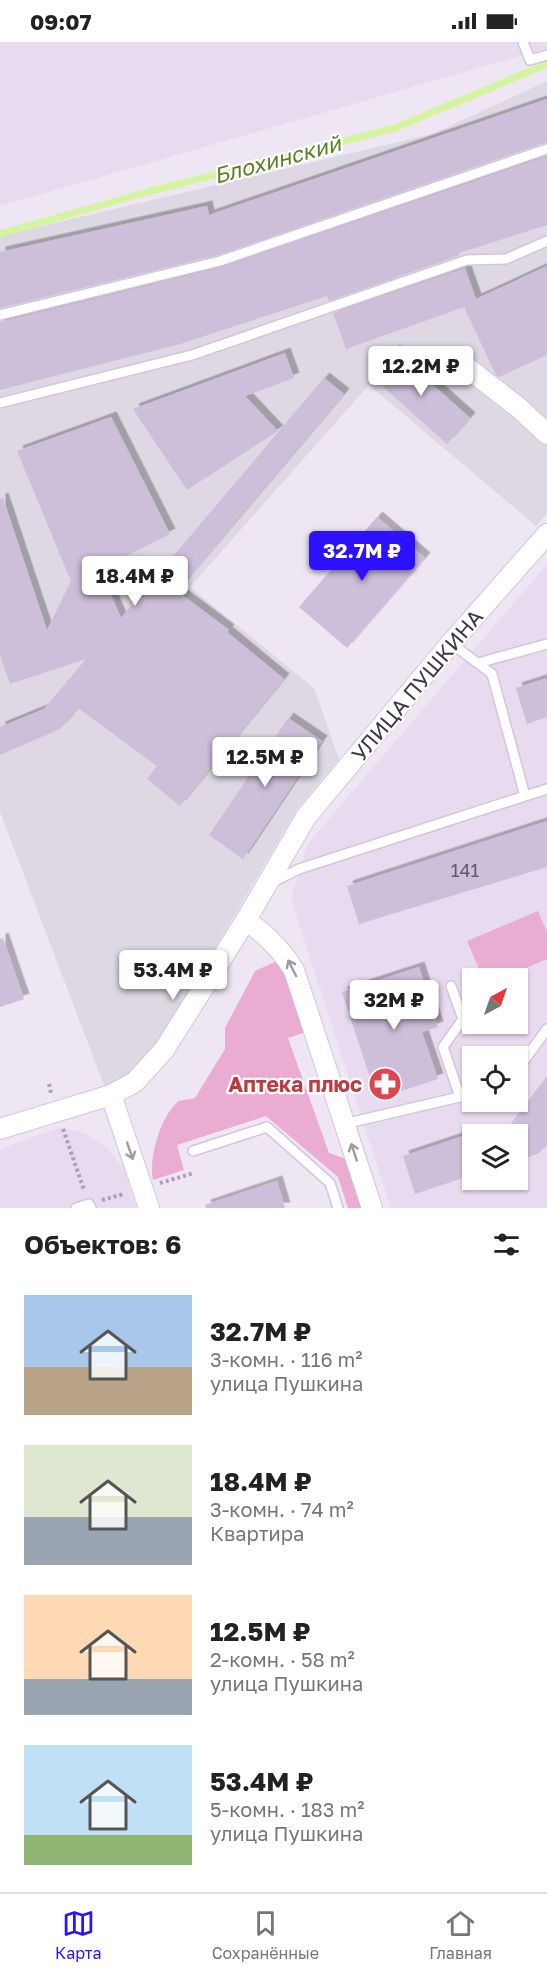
<!DOCTYPE html>
<html lang="ru">
<meta charset="utf-8">
<style>
:root{--surface:#fff;--page:#f6f6f6;--text:#222;--muted:#767676;--line:#e0e0e0;--accent:#2c11ff}
body{margin:0;font-family:"Golos Text",sans-serif;background:var(--page);color:var(--text);height:100vh;display:flex;flex-direction:column;font-size:22px;white-space:nowrap}
*{box-sizing:border-box;margin:0}
p{font-size:20px;color:var(--muted)}
.icon{flex:none;width:33px;height:33px;fill:none;stroke:currentColor;stroke-width:2;stroke-linecap:round;stroke-linejoin:round}
.map{position:relative;height:1166px;overflow:hidden}
.panel{display:flex;flex-direction:column;background:var(--surface);flex:1}
.panel>*{flex:none}
.needle{width:39px;rotate:40deg}
.tools{position:absolute;left:462px;top:926px;display:grid;gap:12px}
.tools a{display:grid;place-items:center;width:66px;height:66px;border-radius:0px;background:var(--surface);box-shadow:0 2px 4px #0004;font-size:30px}
.price{position:absolute;translate:-50% -51px;padding:0 14px;border-radius:6px;background:#fff;color:#222;font-size:20px;line-height:39px;filter:drop-shadow(0 2px 3px #0008)}
.price::after{content:'';position:absolute;left:50%;top:36px;width:18px;height:14px;margin-left:-9px;background:inherit;clip-path:polygon(0 0,100% 0,50% 100%)}
.price.active{background:var(--accent);color:#fff}
ul{padding:0;list-style:none}
li{display:flex;align-items:center;gap:18px;height:150px;padding:0 24px}
li span{display:grid;place-items:center;flex:none;width:168px;height:120px;border-radius:0px;color:#555}
li>.icon{margin-inline-start:auto}
span .icon{width:72px;height:72px;fill:#fffc;stroke-width:1}
li b{font-size:26px}
h2{display:flex;justify-content:space-between;align-items:center;height:72px;padding:0 24px;font-size:26px}
.status{display:flex;justify-content:space-between;align-items:center;height:42px;padding:0 30px;background:var(--surface);direction:ltr}
.status svg{height:16px;fill:currentColor}
.tab-bar{display:flex;justify-content:space-around;align-items:center;height:84px;border-top:2px solid var(--line);background:var(--surface);font-size:16px;color:var(--muted)}
.tab-bar a{display:grid;justify-items:center;gap:3px}
.tab-bar .active{color:var(--accent)}
.map>svg:first-child{display:block}
.residential{fill:#e8daef;fill-rule:evenodd}
.industrial{fill:#ddd8e3}
.green{fill:#eaacd1}
.lines{fill:none;stroke-linecap:round;stroke-linejoin:round}
.stream{stroke:#d4f49f;stroke-width:7}
.building{fill:#cdbed9;filter:url(#shadow)}
.service-casing{stroke:#d4c5de;stroke-width:12}
.minor-casing{stroke:#d4c5de;stroke-width:22}
.path{stroke:#b298c2;stroke-width:4;stroke-dasharray:3 3;stroke-linecap:butt}
.service{stroke:#fff;stroke-width:9}
.minor{stroke:#fff;stroke-width:20}
.oneway{stroke:#9f9aa3}
.labels{text-anchor:middle;dominant-baseline:central;stroke-width:4.5;stroke-linejoin:round;paint-order:stroke}
.number-label{font-size:18px;fill:#62576c}
.street-label{font-size:21px;fill:#3f3547;stroke:#fff}
.health-label{font-size:21px;font-weight:bold;fill:#be3a42;stroke:#fff;text-anchor:end}
.water-label{font-size:22px;font-style:italic;fill:#5a7e20;stroke:#fff}
</style>
<div class="status"><b>09:07</b><svg viewBox="0 0 49 12"><path d="M0 12V9h3v3zM5 12V6h3v6zM10 12V3h3v9zM15 12V0h3v12zM26 1h20v11H26zM47 4h2v5h-2z"/></svg></div>
<div class="map">
<svg width="547" height="1166" viewBox="0 0 547 1166">
<defs>
<filter id="shadow"><feDropShadow dx="5.5" dy="-5.5" stdDeviation="0" flood-color="#0004"/></filter>
</defs>
<rect width="100%" height="100%" fill="#efe6f4"/>
<!-- residential -->
<g class="residential">
<path d="M 0,0 L 547,0 L 547,6 L 0,164 Z"/>
<path d="M 547,522 L 547,1166 L 391,1166 L 291,857 L 307,803 ZM 472,936 L 518,936 L 518,981 L 472,981 ZM 472,1014 L 518,1014 L 518,1059 L 472,1059 ZM 472,1092 L 518,1092 L 518,1137 L 472,1137 Z"/>
<path d="M 62,1085 L 84,1091 L 107,1106 L 124,1127 L 136,1166 L 0,1166 L 0,1107 Z"/>
</g>
<!-- industrial -->
<path class="industrial" d="M 547,39 L 547,471 L 536,484 L 369,343 L 190,545 L 314,646 L 339,717 L 296,769 L 142,1030 L 105,1046 L 0,770 L 0,194 L 432,92 Z"/>
<!-- green -->
<g class="green">
<path d="M 538,869 L 547,890 L 547,917 L 503,936 L 483,936 L 467,899 Z"/>
<path d="M 275,920 L 283,923 L 306,990 L 288,996 L 329,1111 L 346,1117 L 364,1166 L 348,1166 L 338,1135 L 266,1074 L 177,1103 L 184,1128 L 153,1138 C 149,1119 157,1091 166,1075 C 169,1069 174,1064 178,1059 L 195,1056 L 225,1007 L 225,986 L 255,929 Z"/>
</g>
<g class="lines">
<!-- stream -->
<path class="stream" d="M 0,192 L 151,149 L 395,86 L 547,22"/>
</g>
<!-- building -->
<g class="building">
<path d="M 547,57 L 547,100 L 218,213 L 0,266 L 0,210 L 207,164 L 209,173 Z"/>
<path d="M 547,114 L 547,183 L 459,211 L 460,213 L 329,259 L 327,254 L 180,302 L 0,348 L 0,280 L 222,225 Z"/>
<path d="M 547,224 L 547,313 L 499,335 L 496,333 L 464,265 L 346,307 L 333,271 L 465,226 L 476,257 Z"/>
<path d="M 394,308 L 470,376 L 447,402 L 371,334 Z"/>
<path d="M 285,311 L 294,336 L 245,354 L 278,389 L 187,448 L 133,367 Z"/>
<path d="M 324,336 L 344,352 L 177,549 L 229,588 L 227,590 L 284,637 L 180,764 L 147,737 L 157,724 L 78,666 L 60,687 L 0,713 L 0,685 L 44,667 L 86,617 L 10,642 L 0,613 L 0,457 L 3,456 L 47,588 L 71,539 L 17,409 L 111,375 L 170,492 L 100,527 L 121,576 Z"/>
<path d="M 377,475 L 425,516 L 347,606 L 299,565 Z"/>
<path d="M 547,636 L 547,675 L 527,682 L 516,646 Z"/>
<path d="M 288,676 L 322,699 L 243,817 L 209,793 Z"/>
<path d="M 547,779 L 547,825 L 359,882 L 347,844 Z"/>
<path d="M 3,896 L 24,957 L 0,965 L 0,897 Z"/>
<path d="M 419,925 L 438,985 L 422,990 L 438,1037 L 377,1057 L 342,950 Z"/>
<path d="M 547,1034 L 547,1101 L 539,1111 L 518,1119 L 518,1092 L 503,1092 Z"/>
<path d="M 472,1091 L 472,1133 L 415,1152 L 403,1114 Z"/>
<path d="M 277,1139 L 285,1166 L 206,1166 L 205,1163 Z"/>
</g>
<g class="lines">
<!-- service casing -->
<g class="service-casing">
<g id="service">
<path d="M 523,0 L 530,18 L 547,13"/>
<path d="M 0,273 L 220,219 L 547,107"/>
<path d="M 0,361 L 192,313 L 467,218 L 506,217 L 547,199"/>
<path d="M 478,621 L 547,602"/>
<path d="M 525,754 L 547,747"/>
<path d="M 273,840 L 299,827 L 525,754 L 492,632 L 451,601"/>
<path d="M 451,944 L 463,977 L 443,1005 L 460,1055"/>
<path d="M 518,1027 L 547,987"/>
<path d="M 344,1082 L 472,1052"/>
<path d="M 193,1109 L 267,1085 L 330,1141 L 338,1166"/>
<path d="M 76,1166 L 89,1162 L 91,1166"/>
</g>
</g>
<!-- minor casing -->
<g class="minor-casing">
<g id="minor">
<path d="M 456,317 L 519,366 L 547,392"/>
<path d="M 246,878 C 266,893 281,907 294,928 L 372,1166"/>
<path d="M 111,1053 L 149,1166"/>
<path d="M 0,1087 L 111,1053 L 135,1040 L 164,1008 L 246,878 L 306,775 L 451,601 L 547,492"/>
</g>
</g>
<!-- path -->
<g class="path">
<path d="M 49,1042 L 51,1051"/>
<path d="M 63,1087 L 84,1148"/>
<path d="M 160,1141 L 194,1131"/>
<path d="M 102,1158 L 124,1152"/>
</g>
<!-- service -->
<use href="#service" class="service"/>
<!-- minor -->
<use href="#minor" class="minor"/>
</g>
<!-- one-way arrows -->
<defs><path id="oneway-shaft" d="M-6 0H5M1.5-3L5.5 0L1.5 3" fill="none" stroke-width="1.6" stroke-linecap="round" stroke-linejoin="round" transform="scale(1.5)"/></defs>
<g class="oneway">
<use href="#oneway-shaft" transform="translate(292 926) rotate(-117)"/>
<use href="#oneway-shaft" transform="translate(130 1109) rotate(71)"/>
<use href="#oneway-shaft" transform="translate(354 1110) rotate(-108)"/>
</g>
<!-- icons -->
<defs>
<g id="pharmacy-disc" transform="scale(1.725)"><circle r="9.5" fill="#e0444e" stroke="#fff"/><path d="M-2-6h4v4h4v4h-4v4h-4v-4h-4v-4h4Z" fill="#fff"/></g>
</defs>
<g fill-rule="evenodd">
<use href="#pharmacy-disc" x="385" y="1042"/>
</g>
<g class="labels">
<!-- number labels -->
<g class="number-label">
<text x="465" y="828">141</text>
</g>
<!-- street labels -->
<g class="street-label">
<text transform="translate(417 643) rotate(-50)">УЛИЦА ПУШКИНА</text>
</g>
<!-- health labels -->
<g class="health-label">
<text x="362" y="1042">Аптека плюс</text>
</g>
<!-- water labels -->
<g class="water-label">
<text transform="translate(277 117) rotate(-15)">Блохинский</text>
</g>
</g>
</svg>
<div class="tools">
<a><svg class="needle" viewBox="-14 -14 28 28"><path d="M0-13l5 13h-10z" fill="#e53935"/><path d="M0 13l5-13h-10z" fill="#767676"/></svg></a>
<a><svg class="icon" aria-label="locate" viewBox="0 0 24 24"><circle cx="12" cy="12" r="6"/><path d="M12 2v4M12 18v4M2 12h4M18 12h4"/></svg></a>
<a><svg class="icon" aria-label="layers" viewBox="0 0 24 24"><path d="M12 4l9 5-9 5-9-5zM3 14l9 5 9-5"/></svg></a>
</div>
<b class="price" style="left:421px;top:355px">12.2M ₽</b>
<b class="price active" style="left:362px;top:540px">32.7M ₽</b>
<b class="price" style="left:135px;top:565px">18.4M ₽</b>
<b class="price" style="left:265px;top:746px">12.5M ₽</b>
<b class="price" style="left:173px;top:959px">53.4M ₽</b>
<b class="price" style="left:394px;top:989px">32M ₽</b>
</div>
<section class="panel">
<h2>Объектов: 6<svg class="icon" aria-label="filters" viewBox="0 0 24 24"><path d="M4 7h16M4 17h16"/><circle cx="9" cy="7" r="2"/><circle cx="15" cy="17" r="2"/></svg></h2>
<ul>
<li><span style="background:linear-gradient(#a9c7e8 60%,#b9a48a 0)"><svg class="icon" aria-label="home" viewBox="0 0 24 24"><path d="M3 11l9-7 9 7M6 9v11h12V9"/></svg></span><div><b>32.7M ₽</b><p>3-комн. · 116 m²</p><p>улица Пушкина</p></div></li>
<li><span style="background:linear-gradient(#dfe7d0 60%,#9aa5b1 0)"><svg class="icon" aria-label="home" viewBox="0 0 24 24"><path d="M3 11l9-7 9 7M6 9v11h12V9"/></svg></span><div><b>18.4M ₽</b><p>3-комн. · 74 m²</p><p>Квартира</p></div></li>
<li><span style="background:linear-gradient(#ffd9b3 70%,#9aa5b1 0)"><svg class="icon" aria-label="home" viewBox="0 0 24 24"><path d="M3 11l9-7 9 7M6 9v11h12V9"/></svg></span><div><b>12.5M ₽</b><p>2-комн. · 58 m²</p><p>улица Пушкина</p></div></li>
<li><span style="background:linear-gradient(#bfe0f5 75%,#8fb573 0)"><svg class="icon" aria-label="home" viewBox="0 0 24 24"><path d="M3 11l9-7 9 7M6 9v11h12V9"/></svg></span><div><b>53.4M ₽</b><p>5-комн. · 183 m²</p><p>улица Пушкина</p></div></li>
</ul>
</section>
<nav class="tab-bar">
<a class="active"><svg class="icon" aria-label="map" viewBox="0 0 24 24"><path d="M3 6l6-2 6 2 6-2v14l-6 2-6-2-6 2zM9 4v14M15 6v14"/></svg>Карта</a>
<a><svg class="icon" aria-label="saved" viewBox="0 0 24 24"><path d="M7 4h10v16l-5-4-5 4z"/></svg>Сохранённые</a>
<a><svg class="icon" aria-label="home" viewBox="0 0 24 24"><path d="M3 11l9-7 9 7M6 9v11h12V9"/></svg>Главная</a>
</nav>
